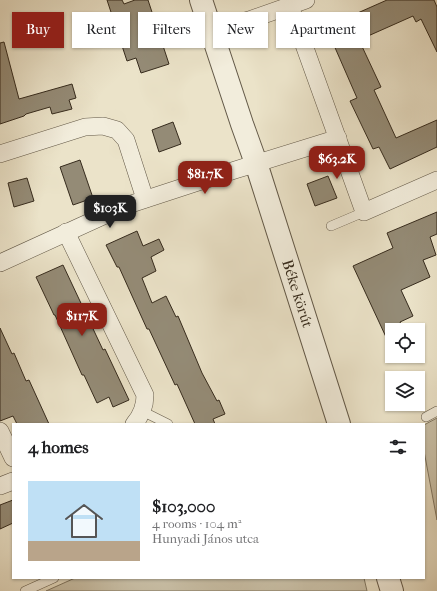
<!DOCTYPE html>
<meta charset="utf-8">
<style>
:root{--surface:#fff;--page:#f2f2f2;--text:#202124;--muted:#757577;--accent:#8f2418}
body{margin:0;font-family:"IM FELL French Canon",serif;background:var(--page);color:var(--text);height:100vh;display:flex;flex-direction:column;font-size:15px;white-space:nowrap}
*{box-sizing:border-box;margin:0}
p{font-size:13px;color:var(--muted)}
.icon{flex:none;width:22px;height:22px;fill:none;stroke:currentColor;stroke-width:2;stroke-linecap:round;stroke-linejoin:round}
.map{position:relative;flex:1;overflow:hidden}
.drawer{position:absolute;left:12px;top:423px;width:413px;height:156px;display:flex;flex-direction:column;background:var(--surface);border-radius:0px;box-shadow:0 1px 3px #0004}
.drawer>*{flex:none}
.banner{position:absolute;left:12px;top:12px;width:413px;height:36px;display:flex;gap:8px}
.buttons{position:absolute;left:385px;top:323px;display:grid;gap:8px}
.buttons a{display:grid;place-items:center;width:40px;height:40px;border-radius:0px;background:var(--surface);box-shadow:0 1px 3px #0004;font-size:20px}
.price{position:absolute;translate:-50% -34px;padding:0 9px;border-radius:8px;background:var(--accent);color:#fff;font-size:13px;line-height:26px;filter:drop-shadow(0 1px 2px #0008)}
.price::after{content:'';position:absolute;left:50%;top:24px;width:12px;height:9px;margin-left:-6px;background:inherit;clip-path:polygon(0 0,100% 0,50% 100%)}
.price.active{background:#222;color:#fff}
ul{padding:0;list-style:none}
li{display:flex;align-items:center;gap:12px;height:100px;padding:0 16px}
li span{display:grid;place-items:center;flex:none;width:112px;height:80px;border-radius:0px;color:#555}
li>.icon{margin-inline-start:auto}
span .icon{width:48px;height:48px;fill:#fffc;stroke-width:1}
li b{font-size:17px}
h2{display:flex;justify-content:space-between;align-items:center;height:48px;padding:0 16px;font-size:17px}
.tag{padding:0 14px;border-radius:0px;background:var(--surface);box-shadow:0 1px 3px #0004;font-size:14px;line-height:36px}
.tag.active{background:var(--accent);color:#fff}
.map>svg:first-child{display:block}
.green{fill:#ccc4ac;stroke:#817864}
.building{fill:#948b76;stroke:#362b1d}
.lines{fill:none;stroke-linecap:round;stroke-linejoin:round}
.service-casing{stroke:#635948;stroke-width:10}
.minor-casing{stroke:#635948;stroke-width:18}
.tertiary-casing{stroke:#635948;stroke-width:24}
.service{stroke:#f2eddc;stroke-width:9}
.minor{stroke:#f2eddc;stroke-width:17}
.tertiary{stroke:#f2eddc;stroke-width:22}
.labels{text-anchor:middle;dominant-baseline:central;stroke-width:4;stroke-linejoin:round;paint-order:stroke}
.street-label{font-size:15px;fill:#362b1d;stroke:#f2eddc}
</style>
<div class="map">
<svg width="437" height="591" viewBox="0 0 437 591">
<rect width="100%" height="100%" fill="#ebe3c9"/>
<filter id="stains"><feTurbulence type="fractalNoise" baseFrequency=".005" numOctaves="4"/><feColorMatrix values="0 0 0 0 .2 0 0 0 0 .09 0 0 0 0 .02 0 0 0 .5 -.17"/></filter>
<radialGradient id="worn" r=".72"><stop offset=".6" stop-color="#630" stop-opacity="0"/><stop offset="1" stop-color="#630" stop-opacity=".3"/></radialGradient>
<!-- green -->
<g class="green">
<path d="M 437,418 L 437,520 L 424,451 L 424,425 Z"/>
<path d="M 75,578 L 364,578 L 367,591 L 46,591 Z"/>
</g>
<!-- building -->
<g class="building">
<path d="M 107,0 L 122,0 L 124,4 L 135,0 L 148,0 L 169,64 L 141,73 L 136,58 L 127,61 Z"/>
<path d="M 387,0 L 434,0 L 437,7 L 437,52 L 421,19 L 416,22 L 413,16 L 359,40 L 381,87 L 374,90 L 396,138 L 437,120 L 437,147 L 390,169 L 379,147 L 373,149 L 350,101 L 357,98 L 326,27 Z"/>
<path d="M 4,42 L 19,99 L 72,84 L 76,98 L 69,100 L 72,109 L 52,114 L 50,107 L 26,114 L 24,116 L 0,124 L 0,43 Z"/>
<path d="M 173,122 L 181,144 L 159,152 L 152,130 Z"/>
<path d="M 80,160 L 93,198 L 73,205 L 60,167 Z"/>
<path d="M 328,176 L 337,198 L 315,206 L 307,184 Z"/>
<path d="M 27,178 L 34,201 L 14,207 L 8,183 Z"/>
<path d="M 437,212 L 437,234 L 430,237 L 436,255 L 423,260 L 430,277 L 401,290 L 413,316 L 400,322 L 403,328 L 399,330 L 392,330 L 392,334 L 386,337 L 353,266 L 393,248 L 387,233 Z"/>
<path d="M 137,231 L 143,246 L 159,239 L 164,250 L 151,257 L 156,271 L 142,278 L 152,303 L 166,296 L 176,317 L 178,316 L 202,373 L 217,401 L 219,400 L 225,414 L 213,419 L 215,424 L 195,424 L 177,384 L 175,385 L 149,329 L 147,329 L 119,267 L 117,267 L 106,245 Z"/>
<path d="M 63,265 L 103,350 L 105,349 L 129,400 L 113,407 L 109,397 L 97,403 L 84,375 L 82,375 L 55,315 L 54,315 L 36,277 Z"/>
<path d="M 0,328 L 12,354 L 14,353 L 26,381 L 29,380 L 49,424 L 17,424 L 13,416 L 0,421 Z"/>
<path d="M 13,500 L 13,523 L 0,529 L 0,505 Z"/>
</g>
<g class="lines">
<!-- service casing -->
<g class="service-casing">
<g id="service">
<path d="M 331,226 L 364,212"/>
<path d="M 142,411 L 168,424"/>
<path d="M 426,417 L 437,411"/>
<path d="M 25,591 L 54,578"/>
</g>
</g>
<!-- minor casing -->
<g class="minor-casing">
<g id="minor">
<path d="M 290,6 L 364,212 L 437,180"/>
<path d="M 211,31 L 249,20 L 306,0"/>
<path d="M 0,154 L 85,127 L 103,126 L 117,130 L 126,140 L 145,199"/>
<path d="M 66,232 L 145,395 C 145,406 141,416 134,424"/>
<path d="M 0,263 L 125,206 L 235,170 L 338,138"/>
<path d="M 0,431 L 13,458"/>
<path d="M 0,486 L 13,481"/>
</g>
</g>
<!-- tertiary casing -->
<g class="tertiary-casing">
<g id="tertiary">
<path id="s1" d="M 201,0 L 242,124 L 256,163 L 339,424"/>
<path d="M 388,578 L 392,591"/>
</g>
</g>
<!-- service -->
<use href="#service" class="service"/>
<!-- minor -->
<use href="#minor" class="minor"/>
<!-- tertiary -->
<use href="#tertiary" class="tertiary"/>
</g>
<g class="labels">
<!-- street labels -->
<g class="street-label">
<text stroke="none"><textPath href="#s1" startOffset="309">Béke körút</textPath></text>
</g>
</g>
<rect width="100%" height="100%" filter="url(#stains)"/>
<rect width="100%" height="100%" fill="url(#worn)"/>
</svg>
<div class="buttons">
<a><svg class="icon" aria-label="locate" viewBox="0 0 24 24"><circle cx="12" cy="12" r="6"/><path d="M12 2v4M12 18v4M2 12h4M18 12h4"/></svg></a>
<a><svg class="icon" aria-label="layers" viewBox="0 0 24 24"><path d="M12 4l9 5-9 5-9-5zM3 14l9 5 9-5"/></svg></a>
</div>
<b class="price" style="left:337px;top:180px">$63.2K</b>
<b class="price" style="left:205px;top:195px">$81.7K</b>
<b class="price active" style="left:110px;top:229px">$103K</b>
<b class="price" style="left:82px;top:337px">$117K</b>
<div class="banner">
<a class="tag active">Buy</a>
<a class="tag">Rent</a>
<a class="tag">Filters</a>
<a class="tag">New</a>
<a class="tag">Apartment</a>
</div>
<section class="drawer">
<h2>4 homes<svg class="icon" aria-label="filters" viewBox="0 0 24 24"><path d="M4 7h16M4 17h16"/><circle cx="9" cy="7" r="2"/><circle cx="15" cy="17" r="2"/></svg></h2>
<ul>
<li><span style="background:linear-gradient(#bfe0f5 75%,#b9a48a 0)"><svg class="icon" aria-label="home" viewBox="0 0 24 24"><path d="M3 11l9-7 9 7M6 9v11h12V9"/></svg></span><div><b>$103,000</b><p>4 rooms · 104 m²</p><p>Hunyadi János utca</p></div></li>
</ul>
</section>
</div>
